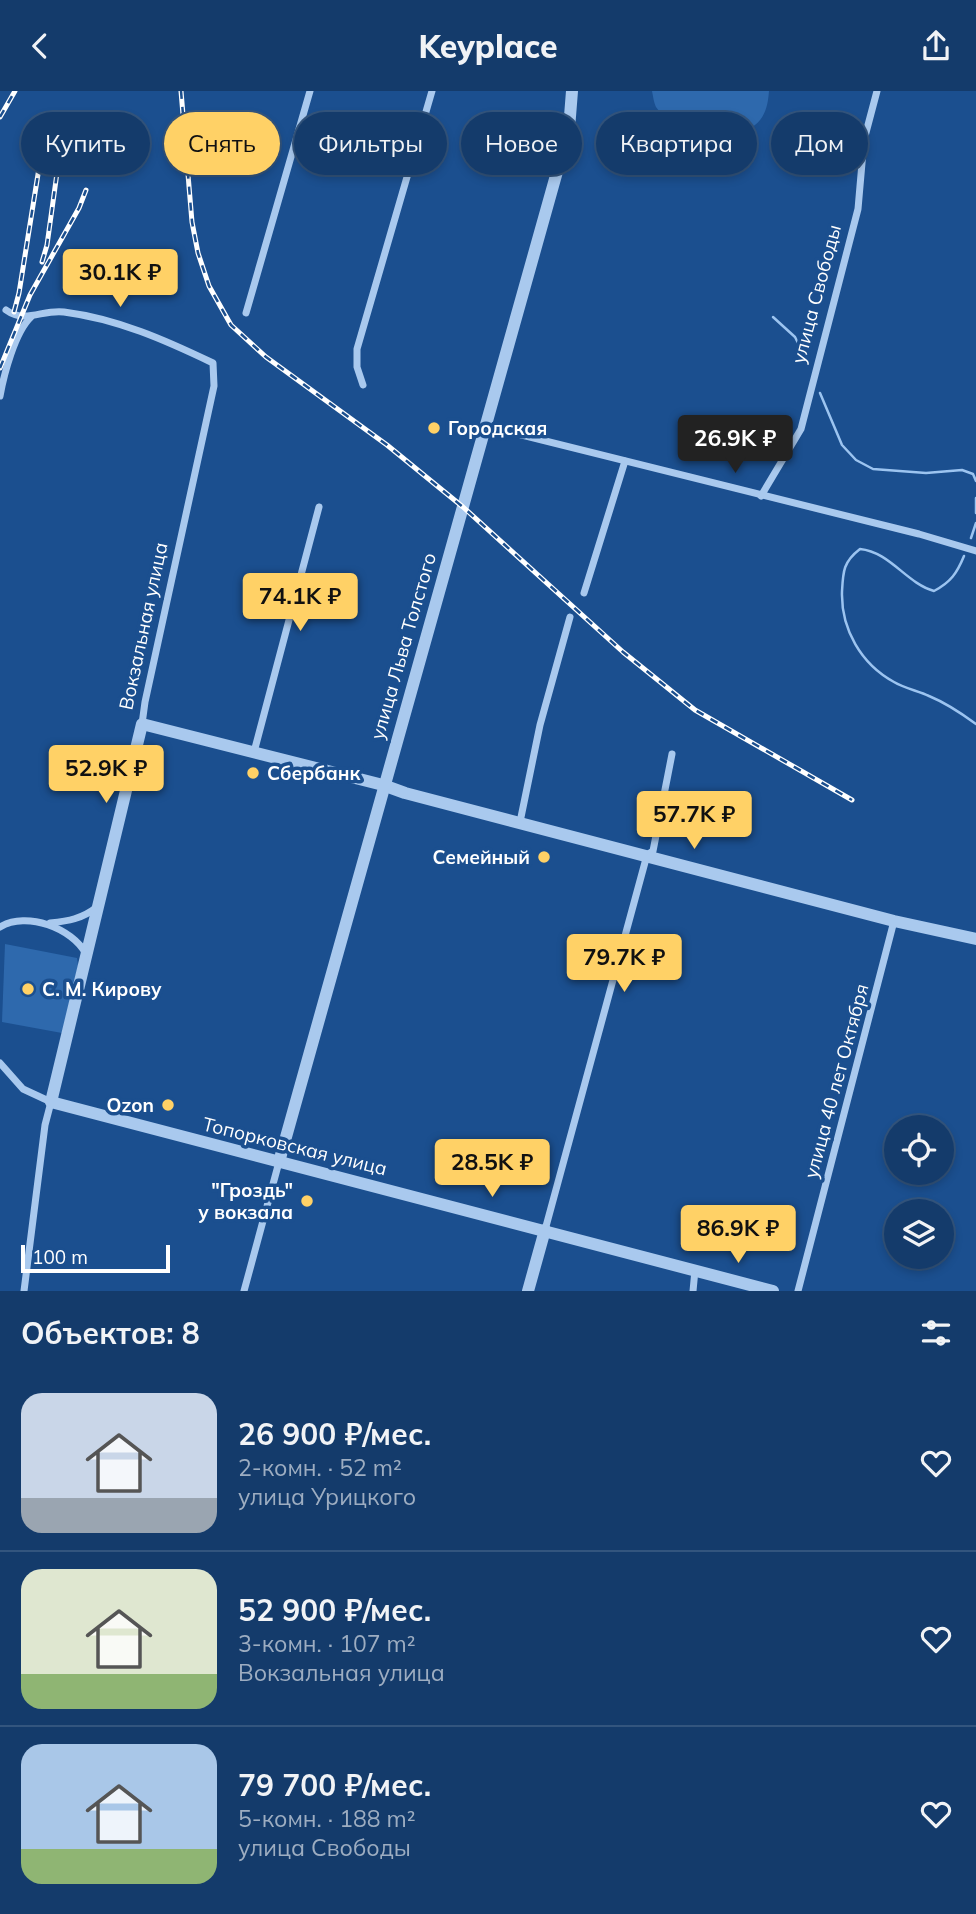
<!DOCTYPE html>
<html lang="ru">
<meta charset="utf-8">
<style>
:root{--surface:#143b6b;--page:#214673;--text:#f1f3f6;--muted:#9dadc1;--line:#33557e;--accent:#ffd166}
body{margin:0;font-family:Mulish,sans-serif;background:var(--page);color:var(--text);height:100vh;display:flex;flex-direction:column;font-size:26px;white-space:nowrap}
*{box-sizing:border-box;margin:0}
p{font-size:23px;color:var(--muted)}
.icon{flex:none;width:38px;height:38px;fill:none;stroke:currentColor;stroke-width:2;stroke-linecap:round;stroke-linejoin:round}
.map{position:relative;height:1200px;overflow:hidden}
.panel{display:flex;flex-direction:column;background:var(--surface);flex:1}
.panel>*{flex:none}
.hud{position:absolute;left:21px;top:21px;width:934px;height:63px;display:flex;gap:14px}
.buttons{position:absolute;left:884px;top:1024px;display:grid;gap:14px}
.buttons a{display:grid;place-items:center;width:70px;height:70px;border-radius:50%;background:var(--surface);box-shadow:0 4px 10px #0003,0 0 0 2px var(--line);font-size:35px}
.scale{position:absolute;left:21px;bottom:18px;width:149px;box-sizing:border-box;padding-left:7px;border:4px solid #fff;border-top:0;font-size:19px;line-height:24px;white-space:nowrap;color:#fff;-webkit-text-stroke:5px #1b4f8f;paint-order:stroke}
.price{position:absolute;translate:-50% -60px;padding:0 16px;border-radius:7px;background:var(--accent);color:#111;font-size:23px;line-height:46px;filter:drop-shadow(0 2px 4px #0008)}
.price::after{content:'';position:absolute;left:50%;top:42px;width:21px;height:16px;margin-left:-10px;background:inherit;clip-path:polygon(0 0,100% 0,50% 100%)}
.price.active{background:#222;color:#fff}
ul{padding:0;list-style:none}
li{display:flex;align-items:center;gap:21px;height:175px;padding:0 21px}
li+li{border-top:2px solid var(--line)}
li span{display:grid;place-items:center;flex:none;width:196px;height:140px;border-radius:21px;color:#555}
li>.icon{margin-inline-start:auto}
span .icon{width:84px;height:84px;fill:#fffc;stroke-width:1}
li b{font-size:30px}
h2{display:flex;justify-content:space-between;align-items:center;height:84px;padding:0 21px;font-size:30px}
.tag{padding:0 24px;border-radius:32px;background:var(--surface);box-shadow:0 4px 10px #0003,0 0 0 2px var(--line);font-size:24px;line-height:63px}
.tag.active{background:var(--accent);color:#111}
header{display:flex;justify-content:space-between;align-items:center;height:91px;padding:0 21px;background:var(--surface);font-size:32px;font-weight:800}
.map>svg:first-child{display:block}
.green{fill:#2e69ad}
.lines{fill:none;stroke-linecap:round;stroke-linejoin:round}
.stream{stroke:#9cc4f0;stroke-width:2.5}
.minor{stroke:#a9c9ee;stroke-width:7}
.tertiary{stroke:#a9c9ee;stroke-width:12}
.rail-casing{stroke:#fff;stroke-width:5}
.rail{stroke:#1b4f8f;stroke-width:2.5;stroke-dasharray:8;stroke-linecap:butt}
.poi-dot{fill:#ffd166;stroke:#1b4f8f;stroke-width:2.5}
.labels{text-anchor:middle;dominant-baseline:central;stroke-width:7;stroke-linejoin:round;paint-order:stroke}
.street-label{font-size:19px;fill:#fff;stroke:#1b4f8f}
.poi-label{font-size:19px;font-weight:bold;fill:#fff;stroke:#1b4f8f;text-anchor:start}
</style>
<header><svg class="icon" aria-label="back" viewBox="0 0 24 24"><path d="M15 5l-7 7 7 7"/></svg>Keyplace<svg class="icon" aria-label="share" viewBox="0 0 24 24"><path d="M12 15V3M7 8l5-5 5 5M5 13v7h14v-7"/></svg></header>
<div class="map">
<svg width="976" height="1200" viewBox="0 0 976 1200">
<rect width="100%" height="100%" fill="#1b4f8f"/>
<!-- green -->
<g class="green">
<path d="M 652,0 L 769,0 C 768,13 766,25 755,34 C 732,52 672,40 656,16 C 654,12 653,5 652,0 Z"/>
<path d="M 5,853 L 77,867 L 78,875 L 62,942 L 2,931 Z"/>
</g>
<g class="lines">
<!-- stream -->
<g class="stream">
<path d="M 773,226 L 795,246 L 807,270"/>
<path d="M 820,302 L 842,354 L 856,369 L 873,378 L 926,382 L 962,379 L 973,383 L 976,390"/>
<path d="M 976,407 L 976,422"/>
<path d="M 971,447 L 976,432"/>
<path d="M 964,465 C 957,482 951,491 934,500 C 906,492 890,461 860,458 C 843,471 843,481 842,501 C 841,538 861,573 894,591 C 904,597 918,600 929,605 C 946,612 961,622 976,633"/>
</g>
<!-- minor -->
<g class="minor">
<path d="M 6,219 C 25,233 43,218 64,221 C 118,228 165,249 213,272 L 214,295 L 145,611 L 142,633"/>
<path d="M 246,222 L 310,0"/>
<path d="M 363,294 L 357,276 L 357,258 L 432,0"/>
<path d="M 0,305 C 4,283 15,241 31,226"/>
<path d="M 485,335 L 919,443 L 976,460"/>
<path d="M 761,405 L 801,338 L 858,118 L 864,49 L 877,0"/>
<path d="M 584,502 L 625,370"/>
<path d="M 254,661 L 319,416"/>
<path d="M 520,731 L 540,634 L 570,526"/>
<path d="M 50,832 C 68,830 82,828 97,816"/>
<path d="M 0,836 C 27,820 72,837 86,863"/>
<path d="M 0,972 L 23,998 L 51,1011 L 45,1034 L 24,1200"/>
<path d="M 545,1139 L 647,764 L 653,760 L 672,663"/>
<path d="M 244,1200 L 279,1071"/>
<path d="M 693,1200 L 695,1179"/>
<path d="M 798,1200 L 894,830"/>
</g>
<!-- tertiary -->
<g class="tertiary">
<path d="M 279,1071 L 569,38 L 572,0"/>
<path d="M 528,1200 L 545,1139"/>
<path d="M 773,1200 L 51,1011 L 142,633 L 383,694 L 405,702 L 894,830 L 976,848"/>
</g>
<!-- rail casing -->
<g class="rail-casing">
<g id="rail">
<path d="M 181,0 L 192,131 L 198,162 L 209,195 L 231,234 L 266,266 L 387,354 L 463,416 L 623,561 L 695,619 L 852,709"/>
<path d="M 0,26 L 15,0"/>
<path d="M 42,171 L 47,154 L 57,82"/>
<path d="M 14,221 L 19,202 L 39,77"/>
<path d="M 0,277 L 30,204 L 79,117 L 86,99"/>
</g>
</g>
<!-- rail -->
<use href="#rail" class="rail"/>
</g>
<!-- markers -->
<g class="poi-dot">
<circle cx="434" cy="337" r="7"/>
<circle cx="253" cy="682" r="7"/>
<circle cx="544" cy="766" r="7"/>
<circle cx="28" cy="898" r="7"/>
<circle cx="168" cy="1014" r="7"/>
<circle cx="307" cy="1110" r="7"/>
</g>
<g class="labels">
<!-- street labels -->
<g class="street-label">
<text transform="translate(816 203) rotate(-75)">улица Свободы</text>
<text transform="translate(143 535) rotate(-78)">Вокзальная улица</text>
<text transform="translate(403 555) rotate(-74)">улица Льва Толстого</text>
<text transform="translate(836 990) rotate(-75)">улица 40 лет Октября</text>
<text transform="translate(295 1055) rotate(14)">Топорковская улица</text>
</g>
<!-- poi labels -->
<g class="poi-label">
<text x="448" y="337">Городская</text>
<text x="267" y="682">Сбербанк</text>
<text x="530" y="766" text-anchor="end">Семейный</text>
<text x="42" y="898">С. М. Кирову</text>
<text x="154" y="1014" text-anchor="end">Ozon</text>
<text x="293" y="1099" text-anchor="end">"Гроздь"<tspan x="293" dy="22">у вокзала</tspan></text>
</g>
</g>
</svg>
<div class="buttons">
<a><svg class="icon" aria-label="locate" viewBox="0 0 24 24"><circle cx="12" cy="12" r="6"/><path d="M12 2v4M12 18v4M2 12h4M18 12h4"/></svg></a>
<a><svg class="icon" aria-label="layers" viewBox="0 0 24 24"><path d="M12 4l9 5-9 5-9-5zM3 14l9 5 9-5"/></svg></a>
</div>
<div class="scale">100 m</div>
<b class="price" style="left:120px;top:218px">30.1K ₽</b>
<b class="price active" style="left:735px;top:384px">26.9K ₽</b>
<b class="price" style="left:300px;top:542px">74.1K ₽</b>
<b class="price" style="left:106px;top:714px">52.9K ₽</b>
<b class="price" style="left:694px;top:760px">57.7K ₽</b>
<b class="price" style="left:624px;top:903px">79.7K ₽</b>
<b class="price" style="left:492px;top:1108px">28.5K ₽</b>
<b class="price" style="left:738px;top:1174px">86.9K ₽</b>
<div class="hud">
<a class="tag">Купить</a>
<a class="tag active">Снять</a>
<a class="tag">Фильтры</a>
<a class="tag">Новое</a>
<a class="tag">Квартира</a>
<a class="tag">Дом</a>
</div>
</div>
<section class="panel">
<h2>Объектов: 8<svg class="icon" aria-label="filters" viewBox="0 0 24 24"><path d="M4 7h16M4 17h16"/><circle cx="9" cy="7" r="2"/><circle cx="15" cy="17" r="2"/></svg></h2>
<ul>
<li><span style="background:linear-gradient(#c9d6e8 75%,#9aa5b1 0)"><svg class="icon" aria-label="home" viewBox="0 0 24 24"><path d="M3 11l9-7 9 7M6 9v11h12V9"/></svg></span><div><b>26 900 ₽/мес.</b><p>2-комн. · 52 m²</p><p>улица Урицкого</p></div><svg class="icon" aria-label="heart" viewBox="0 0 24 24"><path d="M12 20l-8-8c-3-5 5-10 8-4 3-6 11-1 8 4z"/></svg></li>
<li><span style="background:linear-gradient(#dfe7d0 75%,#8fb573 0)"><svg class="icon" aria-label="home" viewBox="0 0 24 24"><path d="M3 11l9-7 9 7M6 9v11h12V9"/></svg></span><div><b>52 900 ₽/мес.</b><p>3-комн. · 107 m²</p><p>Вокзальная улица</p></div><svg class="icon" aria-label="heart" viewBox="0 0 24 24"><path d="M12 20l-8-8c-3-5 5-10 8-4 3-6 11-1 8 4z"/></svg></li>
<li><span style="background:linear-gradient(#a9c7e8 75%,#8fb573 0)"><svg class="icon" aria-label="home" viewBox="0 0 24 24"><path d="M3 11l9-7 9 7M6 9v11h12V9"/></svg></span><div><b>79 700 ₽/мес.</b><p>5-комн. · 188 m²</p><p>улица Свободы</p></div><svg class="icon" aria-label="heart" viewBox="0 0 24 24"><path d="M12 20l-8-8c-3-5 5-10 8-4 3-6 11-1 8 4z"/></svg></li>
</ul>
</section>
